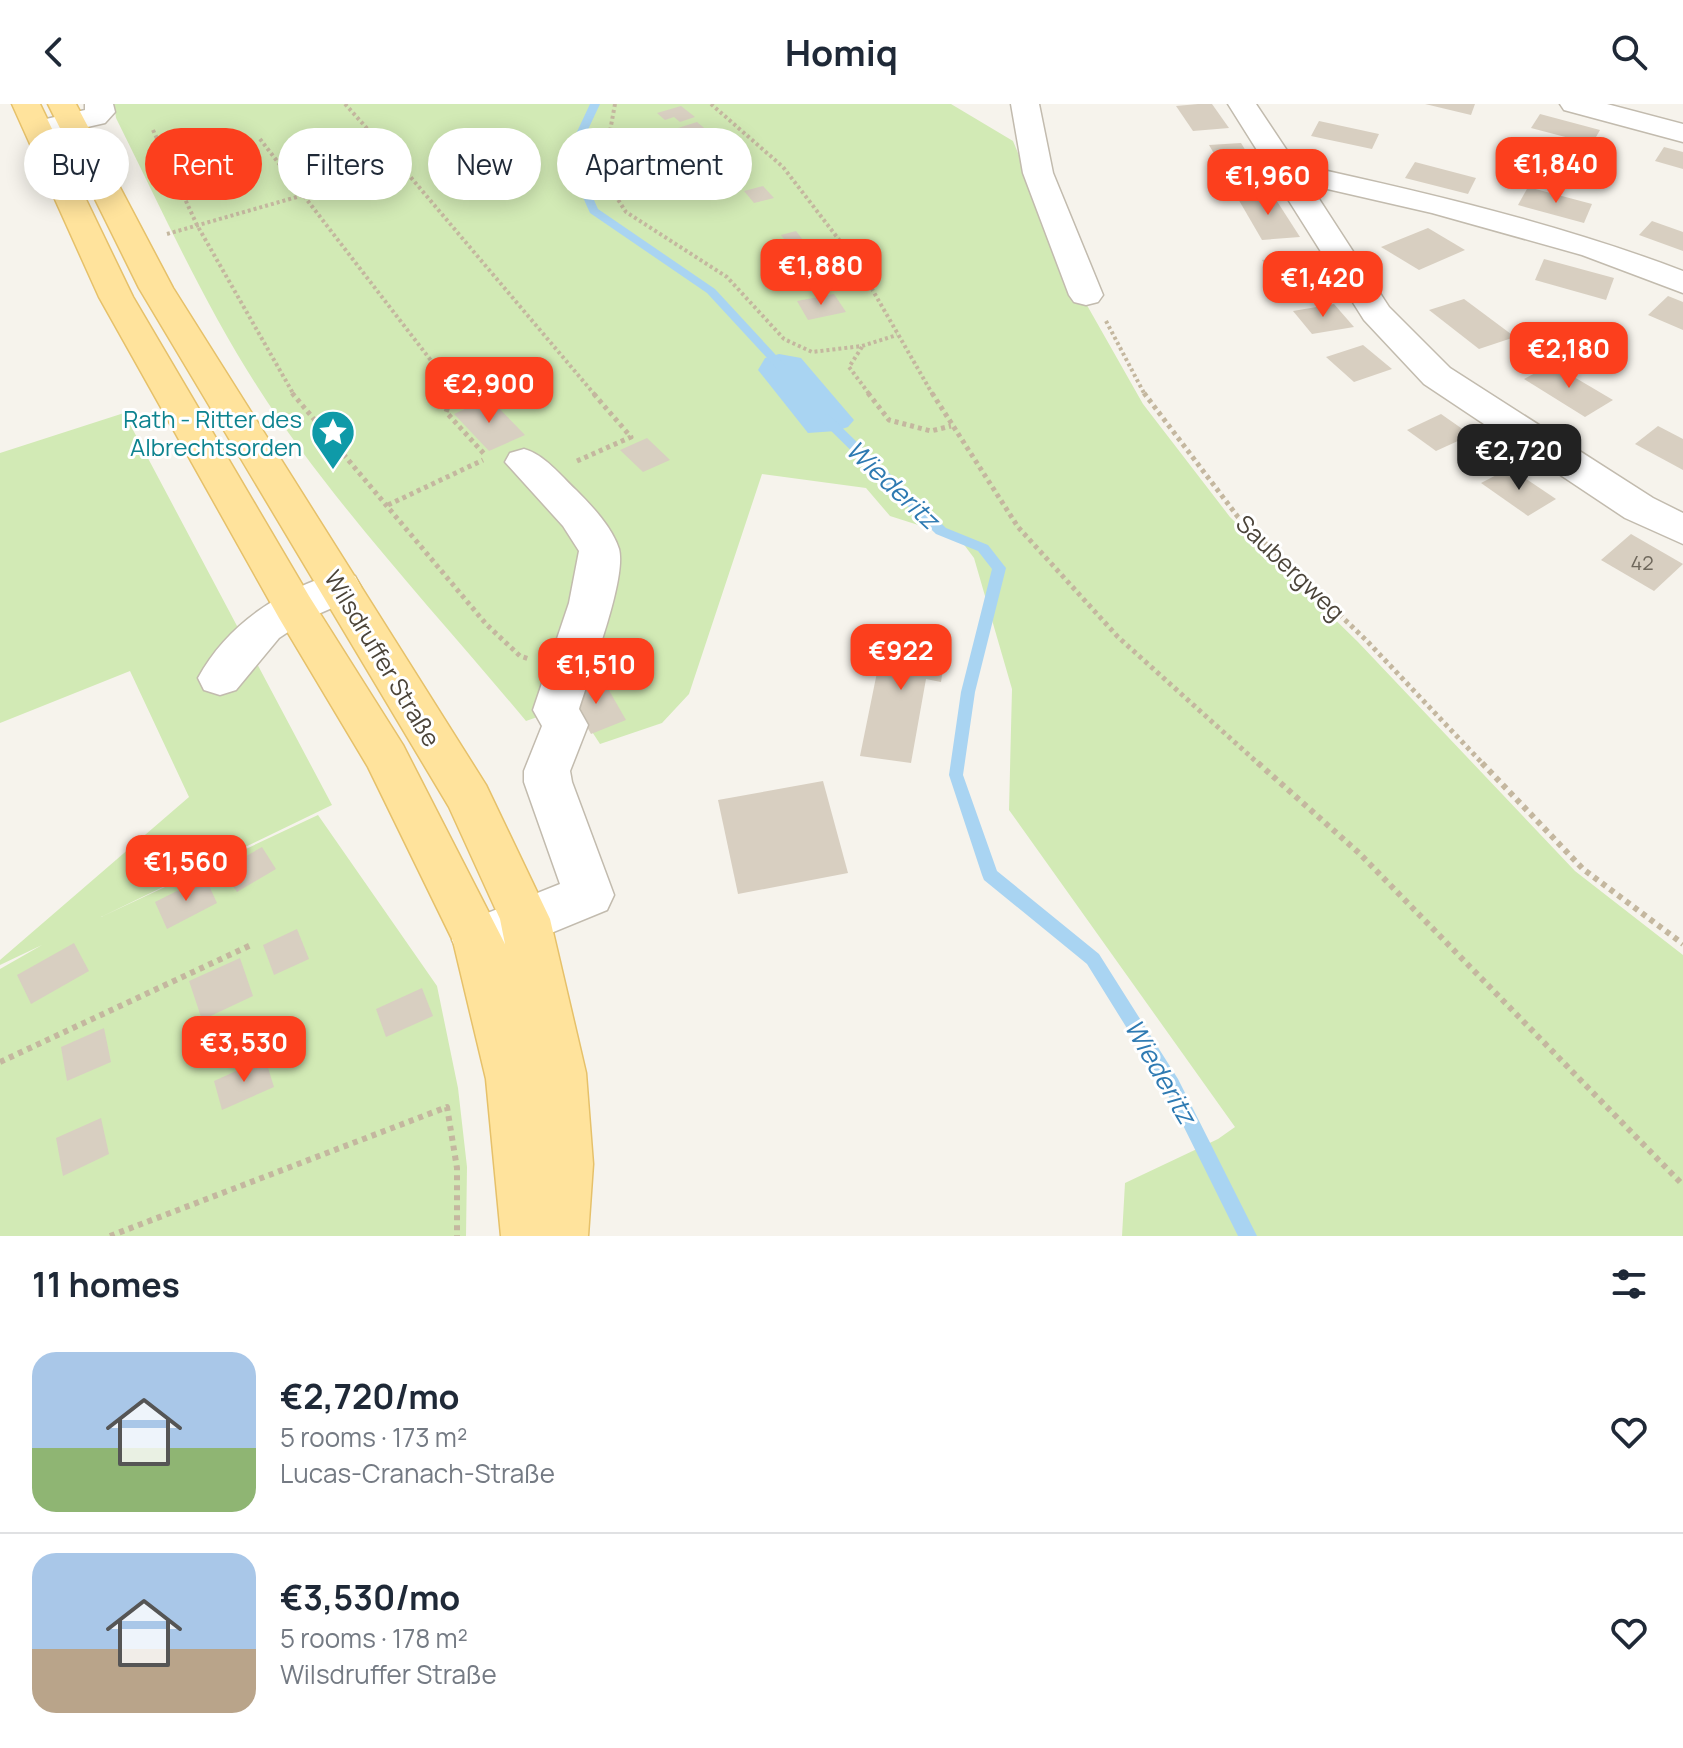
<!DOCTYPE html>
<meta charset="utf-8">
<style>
:root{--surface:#fff;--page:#f2f2f3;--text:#1f2937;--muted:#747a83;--line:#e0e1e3;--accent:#fc3f1d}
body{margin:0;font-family:Manrope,sans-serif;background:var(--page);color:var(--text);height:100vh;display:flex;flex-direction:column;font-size:30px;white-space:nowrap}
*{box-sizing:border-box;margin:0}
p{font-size:26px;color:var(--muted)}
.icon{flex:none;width:44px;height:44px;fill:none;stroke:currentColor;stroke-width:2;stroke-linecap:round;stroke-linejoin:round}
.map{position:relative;height:1132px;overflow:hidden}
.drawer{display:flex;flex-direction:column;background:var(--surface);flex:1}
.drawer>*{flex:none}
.guide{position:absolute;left:24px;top:24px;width:800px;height:72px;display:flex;gap:16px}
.price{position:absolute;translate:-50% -68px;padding:0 18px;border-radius:16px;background:var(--accent);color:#fff;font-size:26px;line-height:52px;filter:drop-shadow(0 2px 4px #0008)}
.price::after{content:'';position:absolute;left:50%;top:48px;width:24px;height:18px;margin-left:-12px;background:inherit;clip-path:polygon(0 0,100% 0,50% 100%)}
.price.current{background:#222;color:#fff}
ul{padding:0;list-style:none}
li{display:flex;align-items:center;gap:24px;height:200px;padding:0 32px}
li+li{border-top:2px solid var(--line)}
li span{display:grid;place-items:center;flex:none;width:224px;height:160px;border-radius:24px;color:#555}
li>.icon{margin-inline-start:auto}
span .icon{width:96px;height:96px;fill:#fffc;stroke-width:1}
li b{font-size:34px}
h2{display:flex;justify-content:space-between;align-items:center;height:96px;padding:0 32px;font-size:34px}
.pill{padding:0 28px;border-radius:36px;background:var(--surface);box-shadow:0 4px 20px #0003;font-size:28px;line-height:72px}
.pill.current{background:var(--accent);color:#fff}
header{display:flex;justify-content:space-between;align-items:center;height:104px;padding:0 32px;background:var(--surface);font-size:36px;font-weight:700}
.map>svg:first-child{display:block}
.green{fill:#d2eab5}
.water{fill:#a9d4f2}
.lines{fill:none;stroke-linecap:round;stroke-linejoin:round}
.stream{fill:#a9d4f2;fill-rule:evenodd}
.building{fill:#d8cfc1}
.minor-casing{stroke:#c2bbae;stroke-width:3}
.major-casing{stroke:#e6c16a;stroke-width:3}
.path-far2{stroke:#c4b79f;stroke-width:4;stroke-dasharray:3 3;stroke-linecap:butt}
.path-far1{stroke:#c4b79f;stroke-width:5;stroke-dasharray:4 4;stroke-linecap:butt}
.path{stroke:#c4b79f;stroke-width:6;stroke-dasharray:5 5;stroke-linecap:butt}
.minor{fill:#fff;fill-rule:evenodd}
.major{fill:#ffe39c;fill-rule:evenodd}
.labels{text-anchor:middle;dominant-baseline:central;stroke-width:6;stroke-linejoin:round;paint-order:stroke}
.number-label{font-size:20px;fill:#6e675b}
.culture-label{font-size:24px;fill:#0d838f;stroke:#fff;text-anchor:end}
.street-label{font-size:24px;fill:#4b4439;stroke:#fff}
.water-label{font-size:26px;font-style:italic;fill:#2e7ab2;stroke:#fff}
</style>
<header><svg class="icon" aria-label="back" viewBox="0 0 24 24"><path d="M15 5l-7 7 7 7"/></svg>Homiq<svg class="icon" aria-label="search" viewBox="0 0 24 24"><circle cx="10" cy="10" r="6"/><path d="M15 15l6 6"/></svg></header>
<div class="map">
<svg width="1683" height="1132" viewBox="0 0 1683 1132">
<rect width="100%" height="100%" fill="#f6f3ec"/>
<!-- green -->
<g class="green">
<path d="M 114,0 L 951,0 L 1013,37 L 1067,166 L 1143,300 L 1230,413 L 1358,538 L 1575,767 L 1683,851 L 1683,1132 L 1122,1132 L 1125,1079 L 1218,1035 L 1235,1023 L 1009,706 L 1012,585 L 974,454 L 959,434 L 890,412 L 866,384 L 762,370 L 689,590 L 662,619 L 600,640 L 574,600 L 526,617 C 437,510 331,398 257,282 C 202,196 161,104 116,14 Z"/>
<path d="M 124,309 L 332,701 L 101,813 L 318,711 L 437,882 L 458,984 L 467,1063 L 466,1132 L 0,1132 L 0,865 L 42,841 L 0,861 L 0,856 L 189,693 L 130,567 L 0,619 L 0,349 Z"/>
</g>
<!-- water -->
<path class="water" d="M 779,250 L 801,254 L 854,316 L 848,323 L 836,327 L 808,329 L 758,266 L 765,254 Z"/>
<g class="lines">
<!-- stream -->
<g class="stream">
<path d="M 590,0 L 600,0 L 585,32 L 578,60 L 598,105 L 715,185 L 787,263 L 787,267 L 779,267 L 707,189 L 590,109 L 568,60 L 575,32 Z"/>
<path d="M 825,310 L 829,311 L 946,424 L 988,441 L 1006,464 L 975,588 L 963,671 L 997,767 L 1099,850 L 1178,975 L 1257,1132 L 1238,1132 L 1166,987 L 1087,860 L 984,776 L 982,771 L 949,671 L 961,588 L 992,465 L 978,447 L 936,430 L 821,317 L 819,314 Z"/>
</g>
</g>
<!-- building -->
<g class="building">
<path d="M 1198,0 L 1212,0 L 1229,24 L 1193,27 L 1176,2 Z"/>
<path d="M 1425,0 L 1475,0 L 1471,11 Z"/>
<path d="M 681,2 L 695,13 L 680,18 L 674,13 L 665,16 L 657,9 Z"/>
<path d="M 1540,10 L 1600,26 L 1592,40 L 1531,24 Z"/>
<path d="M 1319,17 L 1379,30 L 1372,45 L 1311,32 Z"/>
<path d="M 697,18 L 709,28 L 686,32 L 678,24 Z"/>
<path d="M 1241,39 L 1263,75 L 1230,77 L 1209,41 Z"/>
<path d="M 1664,43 L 1683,48 L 1683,65 L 1655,57 Z"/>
<path d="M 741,53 L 750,61 L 727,68 L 718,60 Z"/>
<path d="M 1415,58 L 1476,74 L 1468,90 L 1405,74 Z"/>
<path d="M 763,82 L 774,94 L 754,99 L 744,87 Z"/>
<path d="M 1528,83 L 1592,100 L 1584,119 L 1518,101 Z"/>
<path d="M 1273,91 L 1300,133 L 1262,136 L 1237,93 Z"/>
<path d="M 1652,117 L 1683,128 L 1683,147 L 1639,131 Z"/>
<path d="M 1428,124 L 1465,146 L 1419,166 L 1381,143 Z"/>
<path d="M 796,127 L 807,141 L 785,146 L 780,140 L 787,139 L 781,131 Z"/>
<path d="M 1305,151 L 1322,174 L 1277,179 L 1262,156 Z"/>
<path d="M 1544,155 L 1614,174 L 1606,196 L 1535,176 Z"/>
<path d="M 834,190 L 846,208 L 808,216 L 797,197 Z"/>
<path d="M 1668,192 L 1683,198 L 1683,226 L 1648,211 Z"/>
<path d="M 1464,195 L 1515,233 L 1479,245 L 1429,206 Z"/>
<path d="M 1334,200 L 1354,223 L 1312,230 L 1293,207 Z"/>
<path d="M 1363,241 L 1392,265 L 1354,278 L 1326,253 Z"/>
<path d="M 1552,260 L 1613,296 L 1585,313 L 1524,275 Z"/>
<path d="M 489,294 L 525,331 L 489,347 L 454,310 Z"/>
<path d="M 1441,310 L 1471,331 L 1436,347 L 1407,326 Z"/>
<path d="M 1658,322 L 1683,335 L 1683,366 L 1635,340 Z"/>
<path d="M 647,334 L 670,356 L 643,368 L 620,346 Z"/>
<path d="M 1510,364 L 1556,395 L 1528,412 L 1481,379 Z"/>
<path d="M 1631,430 L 1683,460 L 1654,487 L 1601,456 Z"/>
<path d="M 886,524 L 948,532 L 941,578 L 926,575 L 911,659 L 860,652 Z"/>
<path d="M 602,574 L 626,616 L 591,630 L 567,587 Z"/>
<path d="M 823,677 L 848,769 L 738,790 L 718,696 Z"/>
<path d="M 262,743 L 276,765 L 237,788 L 222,766 Z"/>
<path d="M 205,773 L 217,799 L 167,825 L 155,798 Z"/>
<path d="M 297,825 L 309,855 L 274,871 L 263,841 Z"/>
<path d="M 74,839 L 89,867 L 31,900 L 17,871 Z"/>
<path d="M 240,854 L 253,892 L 202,916 L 189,877 Z"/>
<path d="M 422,884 L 433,912 L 386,933 L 376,905 Z"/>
<path d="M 104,924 L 111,958 L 67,977 L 61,943 Z"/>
<path d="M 265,954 L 274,983 L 222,1006 L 214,977 Z"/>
<path d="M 101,1014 L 109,1050 L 63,1072 L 56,1034 Z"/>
</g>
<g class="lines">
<!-- minor casing -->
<g class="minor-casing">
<g id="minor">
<path d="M 85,0 L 113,0 L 115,8 L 105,19 L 39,34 L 29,31 L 24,25 L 29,19 L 85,6 Z"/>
<path d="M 1011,0 L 1039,0 L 1053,69 L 1103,191 L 1098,198 L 1086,201 L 1074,198 L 1069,191 L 1023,69 Z"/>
<path d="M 1228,0 L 1256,0 L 1296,60 C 1427,89 1557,119 1683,167 L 1683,189 L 1582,151 L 1432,109 L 1310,81 L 1389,203 L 1450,264 L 1653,394 L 1683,409 L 1683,440 L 1625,414 L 1424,280 L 1364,216 Z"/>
<path d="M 1560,0 L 1607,0 L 1683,20 L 1683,38 L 1564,6 Z"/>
<path d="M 524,345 C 545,351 560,371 576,386 C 592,402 612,423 619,445 C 627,475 589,572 579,605 L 588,621 L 570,667 L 572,678 L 614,791 L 607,806 L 478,859 L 460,852 L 452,836 L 460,820 L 560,780 L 524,678 L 524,667 L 542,622 L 533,606 L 569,499 L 579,447 L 563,422 L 505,358 L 510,349 Z"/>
<path d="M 340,468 L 355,472 L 361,483 L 355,494 L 309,514 L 279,534 L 236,586 L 220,591 L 204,586 L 198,574 C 228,519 282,485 340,468 Z"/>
</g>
</g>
<!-- major casing -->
<g class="major-casing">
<path id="major" d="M 12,0 L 40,0 L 133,193 L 309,492 L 403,641 L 505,840 L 500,815 L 449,703 L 139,184 L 48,0 L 76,0 L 173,184 L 486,681 L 550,815 L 586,969 L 593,1060 L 588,1132 L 501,1132 L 486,975 L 453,837 L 368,663 L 279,514 L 99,193 Z"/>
</g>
<!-- path-far2 -->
<g class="path-far2">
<path d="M 345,0 L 402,63"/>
<path d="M 615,0 L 602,71 L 626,108 L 727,173 L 784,235 L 812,248 L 862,242 L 897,231"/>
<path d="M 711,0 L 783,63 L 857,159 L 933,291"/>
<path d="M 153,26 L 197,121 L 294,291"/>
<path d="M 260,35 L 436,263 L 454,291"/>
<path d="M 167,130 L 402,63 L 595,291"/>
<path d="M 1106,217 L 1145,291"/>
<path d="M 862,243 L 849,263 L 870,291"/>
</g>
<!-- path-far1 -->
<g class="path-far1">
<path d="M 292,289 L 486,520 L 520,552 L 529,555"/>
<path d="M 453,289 L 446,308 L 486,352"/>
<path d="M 868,289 L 889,316 L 931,327 L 951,322"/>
<path d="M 932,289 L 1018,423 L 1118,533 L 1260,661"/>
<path d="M 1144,289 L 1238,413 L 1367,537 L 1484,661"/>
<path d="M 577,357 L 631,333 L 593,289"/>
<path d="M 388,401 L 483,356"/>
</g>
<!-- path -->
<g class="path">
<path d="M 1258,659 L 1359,749 L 1683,1081"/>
<path d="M 1482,659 L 1583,765 L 1683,840"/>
<path d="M 0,958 L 251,841"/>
<path d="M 110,1132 L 447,1003 L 457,1064 L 457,1132"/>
</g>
<!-- minor -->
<use href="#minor" class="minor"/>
<!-- major -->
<use href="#major" class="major"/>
</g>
<!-- icons -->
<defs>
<g id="sight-pin" transform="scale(2.3)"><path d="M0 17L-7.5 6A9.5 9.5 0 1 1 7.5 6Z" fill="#0f9aa8" stroke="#fff"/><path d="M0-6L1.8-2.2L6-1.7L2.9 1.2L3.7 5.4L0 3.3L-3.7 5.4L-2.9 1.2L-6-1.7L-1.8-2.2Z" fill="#fff"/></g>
</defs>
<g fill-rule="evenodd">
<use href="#sight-pin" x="333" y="328"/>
</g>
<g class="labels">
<!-- number labels -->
<g class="number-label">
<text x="1642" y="458">42</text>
</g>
<!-- culture labels -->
<g class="culture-label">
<text x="302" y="314">Rath - Ritter des<tspan x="302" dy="28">Albrechtsorden</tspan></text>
</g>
<!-- street labels -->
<g class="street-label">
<text transform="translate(1291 463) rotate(44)">Saubergweg</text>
<text transform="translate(383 554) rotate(59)">Wilsdruffer Straße</text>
</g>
<!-- water labels -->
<g class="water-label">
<text transform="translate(893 380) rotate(43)">Wiederitz</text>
<text transform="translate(1161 967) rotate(60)">Wiederitz</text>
</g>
</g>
</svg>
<b class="price" style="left:1556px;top:101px">€1,840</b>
<b class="price" style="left:1268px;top:113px">€1,960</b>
<b class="price" style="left:821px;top:203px">€1,880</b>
<b class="price" style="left:1323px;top:215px">€1,420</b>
<b class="price" style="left:1569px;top:286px">€2,180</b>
<b class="price" style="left:489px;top:321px">€2,900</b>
<b class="price current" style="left:1519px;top:388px">€2,720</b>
<b class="price" style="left:901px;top:588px">€922</b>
<b class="price" style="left:596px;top:602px">€1,510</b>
<b class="price" style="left:186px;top:799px">€1,560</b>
<b class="price" style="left:244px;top:980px">€3,530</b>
<div class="guide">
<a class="pill">Buy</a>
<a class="pill current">Rent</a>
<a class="pill">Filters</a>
<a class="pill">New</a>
<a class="pill">Apartment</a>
</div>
</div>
<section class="drawer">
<h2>11 homes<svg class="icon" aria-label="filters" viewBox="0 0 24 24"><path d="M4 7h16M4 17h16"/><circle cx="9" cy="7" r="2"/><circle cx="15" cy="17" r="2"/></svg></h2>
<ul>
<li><span style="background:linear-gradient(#a9c7e8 60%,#8fb573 0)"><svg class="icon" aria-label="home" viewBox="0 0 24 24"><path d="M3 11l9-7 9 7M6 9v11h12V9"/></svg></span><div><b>€2,720/mo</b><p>5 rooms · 173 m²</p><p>Lucas-Cranach-Straße</p></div><svg class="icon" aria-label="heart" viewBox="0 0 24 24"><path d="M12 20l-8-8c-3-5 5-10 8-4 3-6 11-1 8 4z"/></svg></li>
<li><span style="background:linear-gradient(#a9c7e8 60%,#b9a48a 0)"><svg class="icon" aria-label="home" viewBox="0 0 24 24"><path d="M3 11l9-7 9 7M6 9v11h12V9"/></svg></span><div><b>€3,530/mo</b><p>5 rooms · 178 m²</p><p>Wilsdruffer Straße</p></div><svg class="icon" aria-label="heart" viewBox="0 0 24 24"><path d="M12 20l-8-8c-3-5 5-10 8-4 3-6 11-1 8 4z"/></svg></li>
</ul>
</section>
